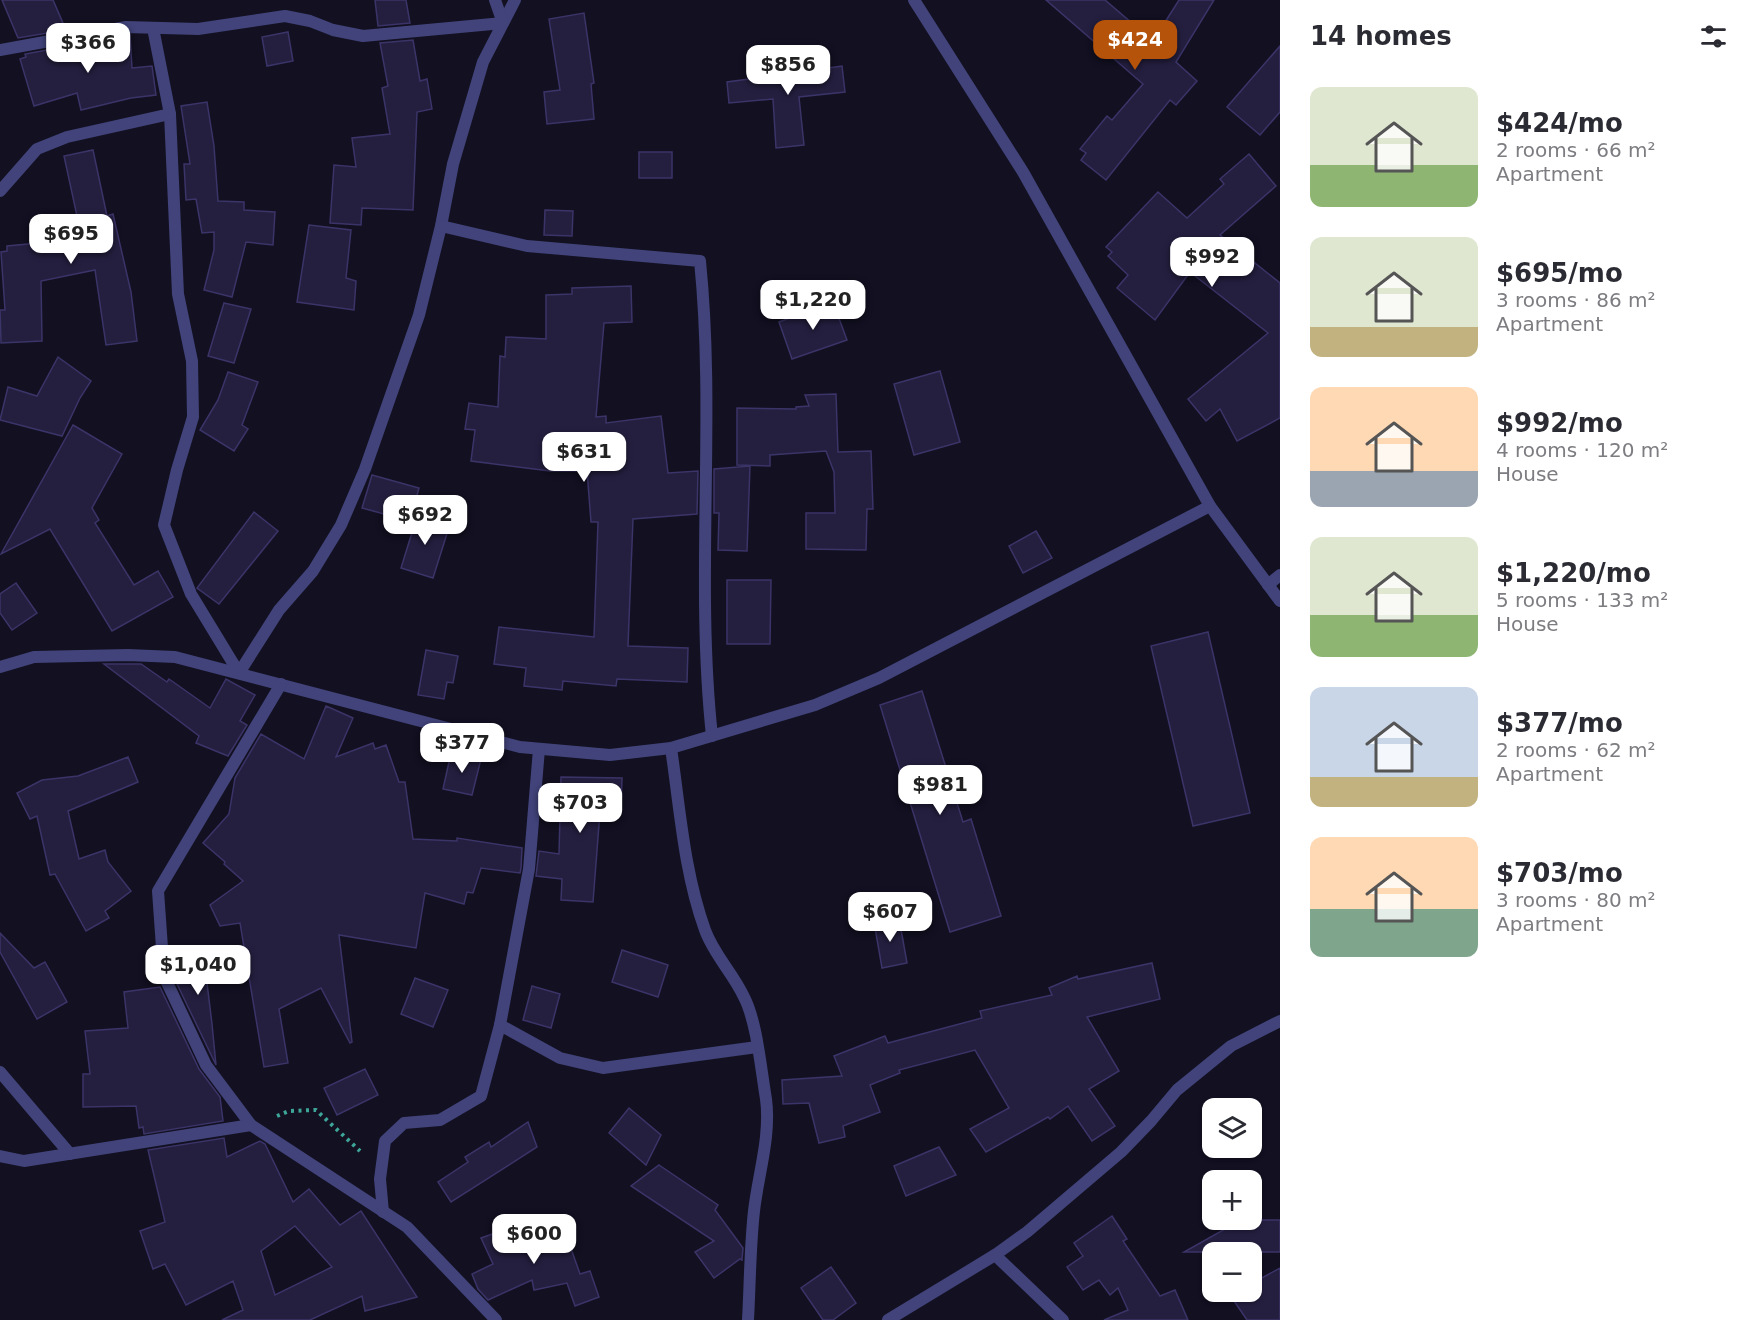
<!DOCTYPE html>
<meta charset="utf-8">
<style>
:root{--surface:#fff;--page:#f7f7f7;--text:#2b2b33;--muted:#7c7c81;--accent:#b45309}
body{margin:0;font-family:"DejaVu Sans",sans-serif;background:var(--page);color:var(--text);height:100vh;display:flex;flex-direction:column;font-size:22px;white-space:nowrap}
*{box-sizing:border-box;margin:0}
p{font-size:20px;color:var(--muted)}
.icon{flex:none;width:33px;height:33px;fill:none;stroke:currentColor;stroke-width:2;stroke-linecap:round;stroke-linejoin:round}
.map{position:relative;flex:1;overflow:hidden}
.side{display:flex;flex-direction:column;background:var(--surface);width:480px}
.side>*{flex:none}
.tools{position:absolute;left:1202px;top:1098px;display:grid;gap:12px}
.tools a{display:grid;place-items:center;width:60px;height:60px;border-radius:12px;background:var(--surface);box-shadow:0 2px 4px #0004;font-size:30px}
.price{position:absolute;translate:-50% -51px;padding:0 14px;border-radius:12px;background:#fff;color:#222;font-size:20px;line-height:39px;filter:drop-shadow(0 2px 3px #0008)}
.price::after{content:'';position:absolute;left:50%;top:36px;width:18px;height:14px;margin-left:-9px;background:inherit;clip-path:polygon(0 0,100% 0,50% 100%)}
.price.current{background:var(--accent);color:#fff}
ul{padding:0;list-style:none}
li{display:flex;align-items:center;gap:18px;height:150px;padding:0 30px}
li span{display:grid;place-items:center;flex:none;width:168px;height:120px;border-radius:12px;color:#555}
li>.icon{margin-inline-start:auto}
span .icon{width:72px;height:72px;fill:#fffc;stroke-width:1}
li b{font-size:26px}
h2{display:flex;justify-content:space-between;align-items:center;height:72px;padding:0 30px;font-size:26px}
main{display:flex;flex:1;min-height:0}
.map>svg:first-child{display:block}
.building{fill:#241f3f;stroke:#3b3468;stroke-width:1.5;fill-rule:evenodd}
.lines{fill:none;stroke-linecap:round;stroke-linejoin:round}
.path{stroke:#3ea599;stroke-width:4;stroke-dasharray:3 4.5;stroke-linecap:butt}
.minor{stroke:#41437a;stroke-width:12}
</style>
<main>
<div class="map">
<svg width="1280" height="1320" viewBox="0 0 1280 1320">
<rect width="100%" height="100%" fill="#121021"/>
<!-- building -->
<g class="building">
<path d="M 2,0 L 53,0 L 66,30 L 18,38 Z"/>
<path d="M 375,0 L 406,0 L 410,23 L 378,26 Z"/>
<path d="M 1046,0 L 1105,0 L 1153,41 L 1179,0 L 1214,0 L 1176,62 L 1197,81 L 1176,105 L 1170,100 L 1106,180 L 1081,160 L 1086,153 L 1080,149 L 1107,116 L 1112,120 L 1143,84 Z"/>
<path d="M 584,13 L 594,83 L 591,84 L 594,119 L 547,124 L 544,92 L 560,90 L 549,19 Z"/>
<path d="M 288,32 L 293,61 L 267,66 L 262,37 Z"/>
<path d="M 130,35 L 132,68 L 152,66 L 156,95 L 131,98 L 81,110 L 77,93 L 34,106 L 20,59 L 26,57 L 25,54 Z"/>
<path d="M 413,40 L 420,81 L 427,79 L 432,109 L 417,112 L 413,210 L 362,208 L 361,225 L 330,223 L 334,165 L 356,167 L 352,138 L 390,134 L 382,88 L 388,86 L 380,43 Z"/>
<path d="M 1280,46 L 1280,112 L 1260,135 L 1227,107 Z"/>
<path d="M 798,62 L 799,72 L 842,66 L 845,92 L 799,97 L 804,145 L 776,148 L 773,99 L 729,103 L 727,82 L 771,76 L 770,64 Z"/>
<path d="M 207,102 L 214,146 L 218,201 L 244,202 L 244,210 L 275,212 L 273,245 L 246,242 L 232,297 L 204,290 L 214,250 L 214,232 L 202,233 L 196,199 L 186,200 L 184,164 L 190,164 L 181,106 Z"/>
<path d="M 93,150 L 107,216 L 113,214 L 131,292 L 137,341 L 106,345 L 95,270 L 41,281 L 42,341 L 1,343 L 0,310 L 5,310 L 1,252 L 7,251 L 7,246 L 82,239 L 64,156 Z"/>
<rect x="639" y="152" width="33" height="26"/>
<path d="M 1249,154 L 1276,186 L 1220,235 L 1280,283 L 1280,418 L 1237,441 L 1220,409 L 1206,421 L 1188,399 L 1268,333 L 1190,272 L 1155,320 L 1117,288 L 1128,275 L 1108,256 L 1112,252 L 1106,247 L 1158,192 L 1187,218 L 1224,184 L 1220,179 Z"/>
<path d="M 545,210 L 573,211 L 572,236 L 544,235 Z"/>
<path d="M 309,225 L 351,230 L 346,278 L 356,281 L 354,310 L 297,302 Z"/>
<path d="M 631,286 L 632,322 L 604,323 L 596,417 L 606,416 L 606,423 L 661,416 L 668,473 L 698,471 L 697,514 L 633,519 L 628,646 L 688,648 L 687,682 L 617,679 L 616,686 L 563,681 L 562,690 L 524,686 L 526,668 L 494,664 L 499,627 L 594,637 L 598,522 L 591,522 L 587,471 L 550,471 L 471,461 L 475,430 L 465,429 L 469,403 L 498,407 L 500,356 L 505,357 L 506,337 L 546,339 L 546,295 L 572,294 L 572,288 Z"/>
<path d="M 833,302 L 847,340 L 792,359 L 779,322 Z"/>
<path d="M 224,303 L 251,309 L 234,363 L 208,356 Z"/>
<path d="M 58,357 L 91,381 L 80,398 L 62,436 L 0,420 L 8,387 L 37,396 Z"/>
<path d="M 940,371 L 960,442 L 914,455 L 894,384 Z"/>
<path d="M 228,372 L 258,382 L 242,425 L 248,429 L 234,451 L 200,430 L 218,400 Z"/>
<path d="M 836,394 L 838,452 L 871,451 L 873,509 L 867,509 L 866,550 L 806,549 L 806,513 L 835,513 L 834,472 L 826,451 L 770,455 L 770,466 L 737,465 L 737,408 L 796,409 L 796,407 L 809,406 L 805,395 Z"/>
<path d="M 73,425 L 122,454 L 92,508 L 99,520 L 95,523 L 134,585 L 158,571 L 173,597 L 112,631 L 50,529 L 1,554 Z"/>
<path d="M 750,466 L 747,551 L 718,550 L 719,513 L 714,513 L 714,469 Z"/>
<path d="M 372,475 L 419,488 L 410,521 L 362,508 Z"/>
<path d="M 254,512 L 278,531 L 219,604 L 197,588 Z"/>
<path d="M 418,513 L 450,524 L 433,578 L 401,568 Z"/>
<path d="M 1036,531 L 1052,558 L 1023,573 L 1009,546 Z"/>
<path d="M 727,580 L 771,580 L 770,644 L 727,644 Z"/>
<path d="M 16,583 L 37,613 L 12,630 L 0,613 L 0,594 Z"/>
<path d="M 1208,632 L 1250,813 L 1193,826 L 1151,646 Z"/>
<path d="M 426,650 L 458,656 L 453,683 L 447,682 L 444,699 L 418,695 Z"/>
<path d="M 104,664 L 141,664 L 167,682 L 169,679 L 210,708 L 226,679 L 255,695 L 240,721 L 247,725 L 228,756 L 196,743 L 199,736 Z"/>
<path d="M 922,691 L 963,822 L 971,819 L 1001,916 L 950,932 L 880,705 Z"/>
<path d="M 326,706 L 353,718 L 336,757 L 373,743 L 375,749 L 386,745 L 399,782 L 405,782 L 413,839 L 457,841 L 457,838 L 522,848 L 521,868 L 520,873 L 481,868 L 473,893 L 467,892 L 464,904 L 425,893 L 416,948 L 339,935 L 352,1042 L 350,1043 L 321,988 L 279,1009 L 288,1063 L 264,1067 L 240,923 L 220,926 L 210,905 L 243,881 L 224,864 L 225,862 L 203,843 L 229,814 L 235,778 L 261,734 L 304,759 Z"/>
<path d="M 451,753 L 481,759 L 472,795 L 443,789 Z"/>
<path d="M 128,757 L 138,782 L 68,811 L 79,859 L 105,850 L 108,862 L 131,891 L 105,911 L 109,918 L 86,931 L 55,874 L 50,875 L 37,816 L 30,819 L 17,793 L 42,780 L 78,776 Z"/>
<path d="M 561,777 L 622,778 L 621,813 L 600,812 L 593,902 L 561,900 L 562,879 L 536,876 L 539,851 L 559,854 Z"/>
<path d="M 899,918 L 907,963 L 882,968 L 874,922 Z"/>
<path d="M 0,933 L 34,968 L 45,962 L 67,1002 L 37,1019 L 0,952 Z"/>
<path d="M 203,950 L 212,1024 L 216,1065 L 177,984 L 186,983 L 178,958 Z"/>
<path d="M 622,950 L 668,965 L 658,997 L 612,982 Z"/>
<path d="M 1152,963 L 1160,999 L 1087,1017 L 1119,1071 L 1089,1089 L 1115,1126 L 1092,1141 L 1068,1106 L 1050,1119 L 1048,1117 L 986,1152 L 970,1129 L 1009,1108 L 975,1050 L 899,1070 L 900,1073 L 870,1085 L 880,1112 L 843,1126 L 845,1137 L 819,1143 L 809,1103 L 783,1104 L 782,1080 L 842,1076 L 834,1056 L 885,1036 L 888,1043 L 982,1018 L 980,1011 L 1052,995 L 1049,988 L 1077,976 L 1078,979 Z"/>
<path d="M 415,978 L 448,990 L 433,1027 L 401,1014 Z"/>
<path d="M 532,986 L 560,994 L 551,1028 L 523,1020 Z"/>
<path d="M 160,987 L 199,1069 L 220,1097 L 223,1121 L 144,1134 L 143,1127 L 139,1128 L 136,1106 L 83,1107 L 83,1074 L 90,1074 L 85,1031 L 128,1028 L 124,992 Z"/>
<path d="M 365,1069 L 378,1095 L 337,1115 L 324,1088 Z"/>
<path d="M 629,1108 L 661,1135 L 646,1165 L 609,1133 Z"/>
<path d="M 528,1122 L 537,1147 L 451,1202 L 438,1182 L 468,1162 L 465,1157 L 489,1142 L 491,1147 Z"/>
<path d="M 224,1138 L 227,1157 L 260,1141 L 265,1144 L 293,1202 L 309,1189 L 340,1225 L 361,1211 L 417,1297 L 365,1311 L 362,1296 L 310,1320 L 222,1320 L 243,1310 L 233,1281 L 186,1305 L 165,1264 L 153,1269 L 140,1231 L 165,1222 L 148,1150 ZM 295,1226 L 332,1267 L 275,1295 L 261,1251 Z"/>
<path d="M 939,1147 L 956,1175 L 906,1196 L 894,1166 Z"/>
<path d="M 659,1165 L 718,1205 L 715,1210 L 743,1248 L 742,1260 L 740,1259 L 714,1278 L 695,1252 L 714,1241 L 631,1186 Z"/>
<path d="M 1112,1216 L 1127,1239 L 1123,1241 L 1160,1296 L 1175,1290 L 1188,1320 L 1104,1320 L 1128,1310 L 1118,1288 L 1110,1295 L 1099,1280 L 1083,1290 L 1067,1267 L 1083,1256 L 1074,1243 Z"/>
<path d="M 1241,1220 L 1280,1220 L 1280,1252 L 1184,1252 Z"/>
<path d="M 562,1223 L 580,1274 L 590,1271 L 599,1297 L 575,1306 L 567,1283 L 534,1290 L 532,1280 L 488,1300 L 478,1289 L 472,1274 L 493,1264 L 481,1238 L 504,1230 L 510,1242 Z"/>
<path d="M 831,1267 L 856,1303 L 833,1320 L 823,1320 L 801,1288 Z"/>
<path d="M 1280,1268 L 1280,1320 L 1247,1320 L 1230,1295 L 1237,1292 L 1251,1292 L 1251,1284 Z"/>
</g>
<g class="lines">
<!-- path -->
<path class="path" d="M 277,1116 L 289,1111 L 316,1110 L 360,1151"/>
<!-- minor -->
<g class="minor">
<path d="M 914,0 L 1023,172 L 1210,506 L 1280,601"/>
<path d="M 153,28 L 170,114 L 178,294 L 192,361 L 193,417 L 177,470 L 164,525 L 191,594 L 239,673 L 279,610 L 313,571 L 341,525 L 365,469 L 419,315 L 441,226 L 453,164 L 483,62 L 515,0"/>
<path d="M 0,50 L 126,27 L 198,29 L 285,16 L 310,21 L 333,30 L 363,36 L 503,23 L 495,0"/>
<path d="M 0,191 L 37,149 L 67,137 L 170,114"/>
<path d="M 441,226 L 527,246 L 700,261 C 716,419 695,578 712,736"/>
<path d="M 1268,585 L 1280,575"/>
<path d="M 0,667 L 34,657 L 128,655 L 175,657 L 520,747 L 610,755 L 671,748 L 815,705 L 879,678 L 1210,506"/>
<path d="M 671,748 C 680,809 684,872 705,930 C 714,955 733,973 744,997 C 757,1022 761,1070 766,1099 C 771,1136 758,1175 754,1211 C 750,1247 750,1284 748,1320"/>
<path d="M 500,1025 L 560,1058 L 603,1068 L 757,1047"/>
<path d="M 0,1072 L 70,1154"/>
<path d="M 251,1125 L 206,1065 L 164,976 L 158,891 L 281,684"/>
<path d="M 0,1156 L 24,1161 L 251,1125 L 407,1227 L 496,1320"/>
<path d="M 383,1212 L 380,1179 L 385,1141 L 404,1123 L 440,1120 L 481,1096 L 500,1025 L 529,869 L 539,749"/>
<path d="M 995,1255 L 1063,1320"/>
<path d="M 888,1320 L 995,1255 L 1027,1232 L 1121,1152 L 1151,1121 L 1177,1090 L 1231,1046 L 1280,1021"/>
</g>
</g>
</svg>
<div class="tools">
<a><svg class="icon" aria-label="layers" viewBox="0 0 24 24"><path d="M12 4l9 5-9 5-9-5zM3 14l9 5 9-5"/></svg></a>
<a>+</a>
<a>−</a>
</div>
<b class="price current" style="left:1135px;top:71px">$424</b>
<b class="price" style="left:88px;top:74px">$366</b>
<b class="price" style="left:788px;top:96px">$856</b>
<b class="price" style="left:71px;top:265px">$695</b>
<b class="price" style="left:1212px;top:288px">$992</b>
<b class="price" style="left:813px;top:331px">$1,220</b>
<b class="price" style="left:584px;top:483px">$631</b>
<b class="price" style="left:425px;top:546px">$692</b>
<b class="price" style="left:462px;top:774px">$377</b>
<b class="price" style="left:940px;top:816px">$981</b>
<b class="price" style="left:580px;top:834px">$703</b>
<b class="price" style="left:890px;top:943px">$607</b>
<b class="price" style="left:198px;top:996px">$1,040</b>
<b class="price" style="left:534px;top:1265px">$600</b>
</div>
<section class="side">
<h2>14 homes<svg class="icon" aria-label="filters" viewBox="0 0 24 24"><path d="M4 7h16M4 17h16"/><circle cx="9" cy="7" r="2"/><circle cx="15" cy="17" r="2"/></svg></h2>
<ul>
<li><span style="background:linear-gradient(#dfe7d0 65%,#8fb573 0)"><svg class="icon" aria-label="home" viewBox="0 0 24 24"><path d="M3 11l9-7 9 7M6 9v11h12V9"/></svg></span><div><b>$424/mo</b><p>2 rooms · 66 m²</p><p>Apartment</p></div></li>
<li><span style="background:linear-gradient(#dfe7d0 75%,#c2b280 0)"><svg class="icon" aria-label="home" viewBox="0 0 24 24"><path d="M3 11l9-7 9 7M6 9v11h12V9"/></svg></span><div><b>$695/mo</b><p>3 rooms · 86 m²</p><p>Apartment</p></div></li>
<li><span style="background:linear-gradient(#ffd9b3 70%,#9aa5b1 0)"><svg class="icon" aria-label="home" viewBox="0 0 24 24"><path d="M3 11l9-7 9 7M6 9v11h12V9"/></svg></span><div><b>$992/mo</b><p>4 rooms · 120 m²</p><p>House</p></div></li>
<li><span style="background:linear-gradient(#dfe7d0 65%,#8fb573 0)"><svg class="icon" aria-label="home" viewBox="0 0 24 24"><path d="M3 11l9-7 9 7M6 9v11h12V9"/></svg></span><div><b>$1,220/mo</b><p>5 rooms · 133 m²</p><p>House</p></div></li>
<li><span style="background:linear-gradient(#c9d6e8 75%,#c2b280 0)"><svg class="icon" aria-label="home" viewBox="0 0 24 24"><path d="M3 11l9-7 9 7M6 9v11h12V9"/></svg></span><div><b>$377/mo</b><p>2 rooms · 62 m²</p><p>Apartment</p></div></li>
<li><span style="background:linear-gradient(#ffd9b3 60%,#7fa58c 0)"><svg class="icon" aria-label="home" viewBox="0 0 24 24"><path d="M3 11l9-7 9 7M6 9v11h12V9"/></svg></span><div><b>$703/mo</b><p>3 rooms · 80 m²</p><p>Apartment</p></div></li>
</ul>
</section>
</main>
